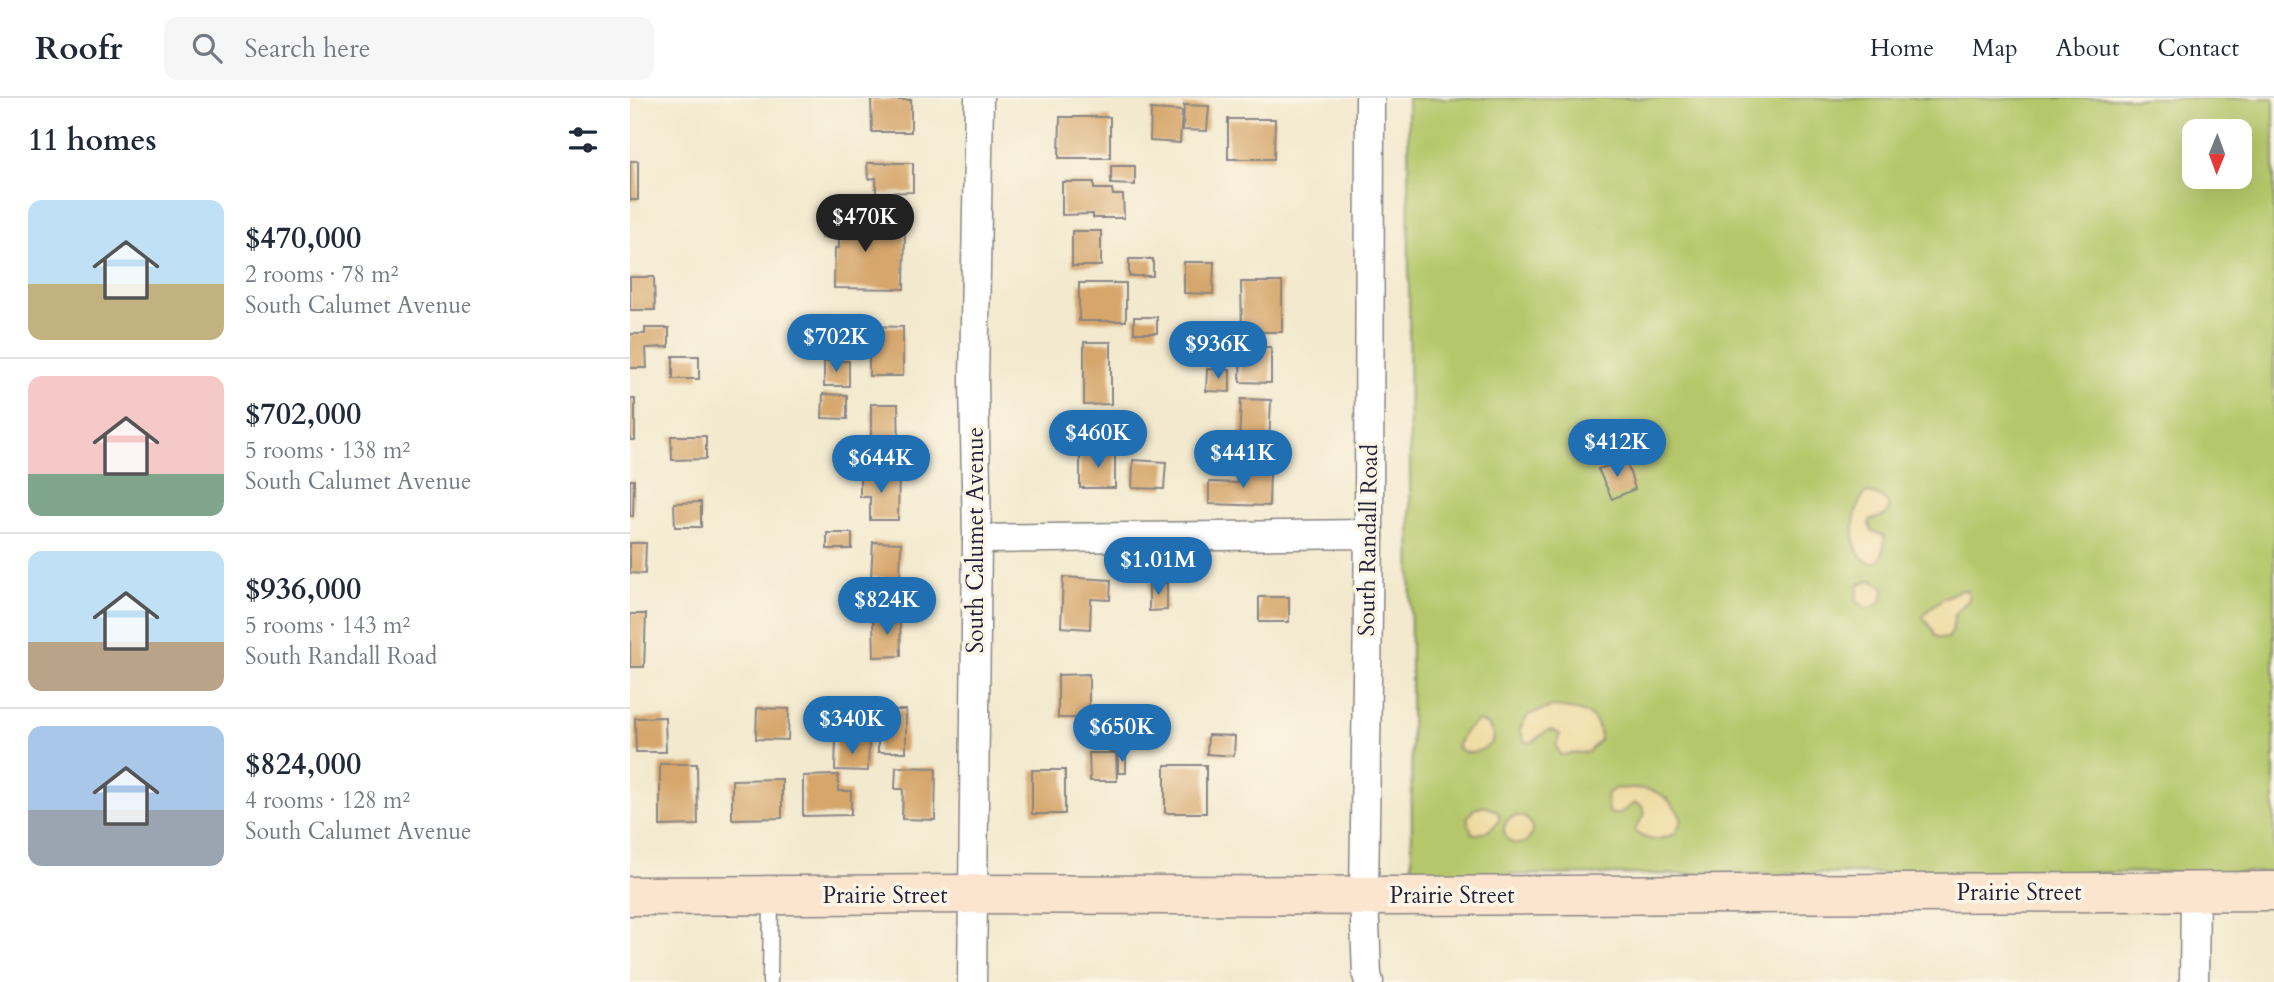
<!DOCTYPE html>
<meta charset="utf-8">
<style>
:root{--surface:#fff;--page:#f6f6f7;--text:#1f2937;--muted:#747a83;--line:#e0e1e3;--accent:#1f6fb2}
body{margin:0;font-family:Cardo,serif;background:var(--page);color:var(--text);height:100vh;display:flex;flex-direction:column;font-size:26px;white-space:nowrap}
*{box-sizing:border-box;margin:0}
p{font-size:23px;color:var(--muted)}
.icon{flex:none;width:38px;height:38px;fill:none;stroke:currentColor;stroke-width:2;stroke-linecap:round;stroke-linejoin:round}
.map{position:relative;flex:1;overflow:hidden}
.panel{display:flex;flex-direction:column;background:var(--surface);width:630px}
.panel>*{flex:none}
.needle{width:46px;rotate:181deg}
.tools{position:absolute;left:1552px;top:21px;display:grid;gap:14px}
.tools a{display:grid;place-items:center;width:70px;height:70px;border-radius:14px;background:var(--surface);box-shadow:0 7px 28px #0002;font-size:35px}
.price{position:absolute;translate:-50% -60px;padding:0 16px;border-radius:24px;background:var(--accent);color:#fff;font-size:23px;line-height:46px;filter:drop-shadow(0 2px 4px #0008)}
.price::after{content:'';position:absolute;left:50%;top:42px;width:21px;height:16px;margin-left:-10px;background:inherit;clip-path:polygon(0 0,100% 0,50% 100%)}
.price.selected{background:#222;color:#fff}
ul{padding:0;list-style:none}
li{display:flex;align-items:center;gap:21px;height:175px;padding:0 28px}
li+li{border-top:2px solid var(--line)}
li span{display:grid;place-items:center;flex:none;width:196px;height:140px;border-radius:14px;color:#555}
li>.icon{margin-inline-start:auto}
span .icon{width:84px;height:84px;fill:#fffc;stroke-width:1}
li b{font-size:30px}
h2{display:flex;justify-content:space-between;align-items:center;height:84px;padding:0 28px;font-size:30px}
header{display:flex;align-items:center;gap:42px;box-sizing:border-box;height:98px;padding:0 35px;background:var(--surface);border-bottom:2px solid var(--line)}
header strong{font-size:33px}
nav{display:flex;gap:38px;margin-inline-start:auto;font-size:24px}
.search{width:490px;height:63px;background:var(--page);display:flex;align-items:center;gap:18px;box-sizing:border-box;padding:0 24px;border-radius:14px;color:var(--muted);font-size:26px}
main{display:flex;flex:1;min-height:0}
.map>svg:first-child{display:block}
.green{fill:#b5c76b;stroke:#6c7453;stroke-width:2;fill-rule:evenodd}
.sand{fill:#eeda9e;stroke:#887e6c;stroke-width:2}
.building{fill:#d6a66a}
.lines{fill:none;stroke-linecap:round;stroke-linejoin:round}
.lane-casing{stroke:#8a8684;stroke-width:17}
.street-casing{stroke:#8a8684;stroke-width:31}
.secondary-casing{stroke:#8a8684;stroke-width:41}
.lane{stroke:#fff;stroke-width:14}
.street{stroke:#fff;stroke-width:28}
.secondary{stroke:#fbe5cf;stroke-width:38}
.labels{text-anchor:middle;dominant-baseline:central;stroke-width:7;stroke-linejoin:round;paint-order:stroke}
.street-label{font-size:23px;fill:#22223b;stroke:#fcf5e5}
</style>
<header>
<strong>Roofr</strong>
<div class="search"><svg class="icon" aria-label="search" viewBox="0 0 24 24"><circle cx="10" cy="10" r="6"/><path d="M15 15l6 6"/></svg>Search here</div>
<nav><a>Home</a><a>Map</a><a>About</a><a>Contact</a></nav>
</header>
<main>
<section class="panel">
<h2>11 homes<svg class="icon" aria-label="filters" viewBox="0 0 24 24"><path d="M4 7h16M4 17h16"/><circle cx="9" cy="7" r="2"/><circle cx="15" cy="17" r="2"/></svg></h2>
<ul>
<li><span style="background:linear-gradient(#bfe0f5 60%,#c2b280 0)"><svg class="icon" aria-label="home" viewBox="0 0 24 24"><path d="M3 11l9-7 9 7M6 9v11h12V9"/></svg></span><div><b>$470,000</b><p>2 rooms · 78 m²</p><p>South Calumet Avenue</p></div></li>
<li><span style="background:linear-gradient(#f6c9c9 70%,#7fa58c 0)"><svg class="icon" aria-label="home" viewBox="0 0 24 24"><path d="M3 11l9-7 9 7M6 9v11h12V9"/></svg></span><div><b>$702,000</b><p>5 rooms · 138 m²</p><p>South Calumet Avenue</p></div></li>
<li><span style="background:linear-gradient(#bfe0f5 65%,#b9a48a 0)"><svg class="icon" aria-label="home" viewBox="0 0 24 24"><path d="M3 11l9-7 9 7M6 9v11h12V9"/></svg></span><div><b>$936,000</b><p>5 rooms · 143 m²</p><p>South Randall Road</p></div></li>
<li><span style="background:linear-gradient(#a9c7e8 60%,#9aa5b1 0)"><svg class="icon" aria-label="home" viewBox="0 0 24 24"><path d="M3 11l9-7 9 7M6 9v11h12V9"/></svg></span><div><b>$824,000</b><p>4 rooms · 128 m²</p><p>South Calumet Avenue</p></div></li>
</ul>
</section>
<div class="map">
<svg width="1644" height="884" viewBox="0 0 1644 884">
<rect width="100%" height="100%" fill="#fcf5e5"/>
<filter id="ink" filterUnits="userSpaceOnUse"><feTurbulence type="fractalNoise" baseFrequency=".0143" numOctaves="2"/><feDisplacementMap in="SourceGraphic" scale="14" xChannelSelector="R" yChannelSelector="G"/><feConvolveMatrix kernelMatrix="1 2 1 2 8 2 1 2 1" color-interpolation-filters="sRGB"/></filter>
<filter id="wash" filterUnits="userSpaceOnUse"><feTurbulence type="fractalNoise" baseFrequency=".00686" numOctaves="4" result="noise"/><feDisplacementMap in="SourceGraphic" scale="28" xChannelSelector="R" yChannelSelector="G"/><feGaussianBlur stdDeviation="1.57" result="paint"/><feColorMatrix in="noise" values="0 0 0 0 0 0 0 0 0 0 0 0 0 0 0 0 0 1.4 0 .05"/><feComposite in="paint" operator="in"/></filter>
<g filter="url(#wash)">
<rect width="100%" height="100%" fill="#f2e9ce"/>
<!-- green -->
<path class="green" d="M 778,0 L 1644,0 L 1644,774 L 782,777 ZM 1564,33 L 1610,33 L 1610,79 L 1564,79 Z"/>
<!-- sand -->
<g class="sand">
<path d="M 1236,395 C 1247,396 1258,400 1259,412 L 1254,418 L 1240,422 L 1239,426 L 1242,433 L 1254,438 C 1255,452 1250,478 1231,458 C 1219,446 1223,405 1236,395 Z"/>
<path d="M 1241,482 L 1254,489 C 1254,502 1249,509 1236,511 L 1226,501 L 1229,486 Z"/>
<path d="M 1331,492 L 1338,493 L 1339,502 C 1335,506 1329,510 1326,514 C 1320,524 1328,548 1305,538 L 1303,532 L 1293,519 C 1303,505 1316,498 1331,492 Z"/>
<path d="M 922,609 C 945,611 971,612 970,642 L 958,654 L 930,657 L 926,648 L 930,636 C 917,627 913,636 903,644 L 895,644 L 890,631 L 898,617 Z"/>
<path d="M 848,623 L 858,627 L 864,638 L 861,646 C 850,653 838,660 827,649 L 835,633 Z"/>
<path d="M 999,690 C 1026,690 1039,697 1052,721 L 1046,735 C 1030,743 1018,745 1004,733 L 1015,716 L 1012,708 L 1005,705 L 987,717 L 978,714 L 976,697 L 984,691 Z"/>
<path d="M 854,708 L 867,713 L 870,720 C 864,731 855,737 842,736 L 837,720 L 844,711 Z"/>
<circle cx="888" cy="732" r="14"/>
</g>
<g id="blocks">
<!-- building -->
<g class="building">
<path d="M 241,2 L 281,2 L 281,34 L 242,34 Z"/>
<path d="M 554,7 L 579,8 L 577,33 L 553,32 Z"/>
<path d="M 521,11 L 552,13 L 550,45 L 520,43 Z"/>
<path d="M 430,19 L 480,19 L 480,60 L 429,60 Z"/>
<path d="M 598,21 L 645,21 L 644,61 L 598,61 Z"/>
<rect x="0" y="63" width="8" height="39"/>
<path d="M 237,65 L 283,65 L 283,94 L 246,95 L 246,80 L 238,81 Z"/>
<path d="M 481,68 L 505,68 L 505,87 L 481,86 Z"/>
<path d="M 432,84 L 464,84 L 464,91 L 482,91 L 483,97 L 493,97 L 494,120 L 463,120 L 463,116 L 432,117 Z"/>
<path d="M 191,110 L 218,111 L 218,140 L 231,140 L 232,131 L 275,132 L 274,191 L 204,190 L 205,150 L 209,150 L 209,140 L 191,140 Z"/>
<rect x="442" y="133" width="29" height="35"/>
<rect x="499" y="161" width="24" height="17"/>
<path d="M 554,164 L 584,164 L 583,196 L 554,195 Z"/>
<path d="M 0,179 L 24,179 L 25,212 L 0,212 Z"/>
<path d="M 611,184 L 652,184 L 652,234 L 612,234 Z"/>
<rect x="449" y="185" width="47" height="38"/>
<rect x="504" y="219" width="23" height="16"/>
<path d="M 239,228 L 273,229 L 273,278 L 239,278 Z"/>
<path d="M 15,230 L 39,230 L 39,249 L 16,250 L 17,270 L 0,270 L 0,236 L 15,236 Z"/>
<path d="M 454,244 L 481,244 L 481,306 L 454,307 Z"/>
<path d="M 611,249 L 641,249 L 641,285 L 610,284 Z"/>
<rect x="43" y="258" width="26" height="23"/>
<rect x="194" y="263" width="25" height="25"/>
<path d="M 577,271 L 600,272 L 600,294 L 576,293 Z"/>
<path d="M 193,296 L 217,297 L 217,321 L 192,320 Z"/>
<rect x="0" y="301" width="5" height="41"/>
<path d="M 611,301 L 641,302 L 639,346 L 609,345 Z"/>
<path d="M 241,306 L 268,306 L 269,353 L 241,352 Z"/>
<path d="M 41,338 L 76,338 L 76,361 L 42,362 Z"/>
<rect x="450" y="354" width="35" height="36"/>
<path d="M 503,362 L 536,364 L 534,391 L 502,390 Z"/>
<path d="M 996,362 L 1005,391 L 982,401 L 968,371 Z"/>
<path d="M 609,372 L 640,373 L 639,408 L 579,406 L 579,384 L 608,385 Z"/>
<path d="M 230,376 L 269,377 L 268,422 L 240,422 L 240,399 L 230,399 Z"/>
<path d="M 0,382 L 4,382 L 3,418 L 0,418 Z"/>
<path d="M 71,404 L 71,429 L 45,429 L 44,405 Z"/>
<rect x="197" y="435" width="25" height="16"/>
<path d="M 243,444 L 271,445 L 270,481 L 241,479 Z"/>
<path d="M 0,445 L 16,445 L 15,476 L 0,475 Z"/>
<path d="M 433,479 L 481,482 L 480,502 L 461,501 L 460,531 L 431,529 Z"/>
<path d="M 519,485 L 537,485 L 537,512 L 519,513 Z"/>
<rect x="629" y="499" width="30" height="25"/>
<path d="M 0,516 L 16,516 L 14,569 L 0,569 Z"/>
<path d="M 243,520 L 270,520 L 271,558 L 244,559 Z"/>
<path d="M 459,576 L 459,620 L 428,620 L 428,577 Z"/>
<path d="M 127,610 L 159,611 L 158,642 L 126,641 Z"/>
<rect x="248" y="612" width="28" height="42"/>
<path d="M 469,612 L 497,613 L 497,633 L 470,633 Z"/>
<path d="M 35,619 L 36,654 L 6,654 L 5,620 Z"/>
<path d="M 578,637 L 605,638 L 604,658 L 577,656 Z"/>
<path d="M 206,642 L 239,644 L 238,673 L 205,672 Z"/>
<path d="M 459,655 L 486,655 L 487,683 L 460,683 Z"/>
<path d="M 496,657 L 496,675 L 488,675 L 488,658 Z"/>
<path d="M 30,666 L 67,666 L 68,727 L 30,728 Z"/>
<rect x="535" y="667" width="41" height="48"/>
<path d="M 266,669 L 306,670 L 305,722 L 272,721 L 273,691 L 265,691 Z"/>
<rect x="402" y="672" width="33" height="44"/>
<path d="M 208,677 L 208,693 L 221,693 L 221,717 L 173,718 L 173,678 Z"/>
<path d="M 152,681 L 152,720 L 102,721 L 102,682 Z"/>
</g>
</g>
</g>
<g filter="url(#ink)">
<use href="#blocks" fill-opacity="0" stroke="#8a8684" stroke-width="2"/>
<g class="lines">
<!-- lane casing -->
<g class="lane-casing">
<path id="lane" d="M 140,884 L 141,799"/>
</g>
<!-- street casing -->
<g class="street-casing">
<g id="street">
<path d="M 347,441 L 739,436"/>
<path d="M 342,884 L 347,441 L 344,283 L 349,0"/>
<path d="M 739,884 L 737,877 L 734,798 L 739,436 L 740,0"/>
<path d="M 1564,884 L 1565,793"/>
</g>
</g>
<!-- secondary casing -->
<g class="secondary-casing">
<path id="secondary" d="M 0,798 L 343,796 L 767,798 L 1644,793"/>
</g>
<!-- lane -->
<use href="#lane" class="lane"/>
<!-- street -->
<use href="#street" class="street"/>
<!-- secondary -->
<use href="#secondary" class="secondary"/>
</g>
</g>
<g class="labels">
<!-- street labels -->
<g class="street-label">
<text transform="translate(345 442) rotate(-90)">South Calumet Avenue</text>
<text transform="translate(738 442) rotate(-89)">South Randall Road</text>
<text x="1389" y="794">Prairie Street</text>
<text x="255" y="797">Prairie Street</text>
<text x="822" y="797">Prairie Street</text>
</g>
</g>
</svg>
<div class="tools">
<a><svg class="needle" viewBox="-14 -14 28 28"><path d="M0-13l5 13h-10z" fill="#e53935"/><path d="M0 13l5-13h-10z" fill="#747a83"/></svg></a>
</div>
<b class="price selected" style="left:235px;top:156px">$470K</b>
<b class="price" style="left:206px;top:276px">$702K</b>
<b class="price" style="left:588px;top:283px">$936K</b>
<b class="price" style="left:468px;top:372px">$460K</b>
<b class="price" style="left:987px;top:381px">$412K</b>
<b class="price" style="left:613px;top:392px">$441K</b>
<b class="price" style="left:251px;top:397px">$644K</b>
<b class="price" style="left:528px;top:499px">$1.01M</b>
<b class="price" style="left:257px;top:539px">$824K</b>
<b class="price" style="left:222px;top:658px">$340K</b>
<b class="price" style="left:492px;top:666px">$650K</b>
</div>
</main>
